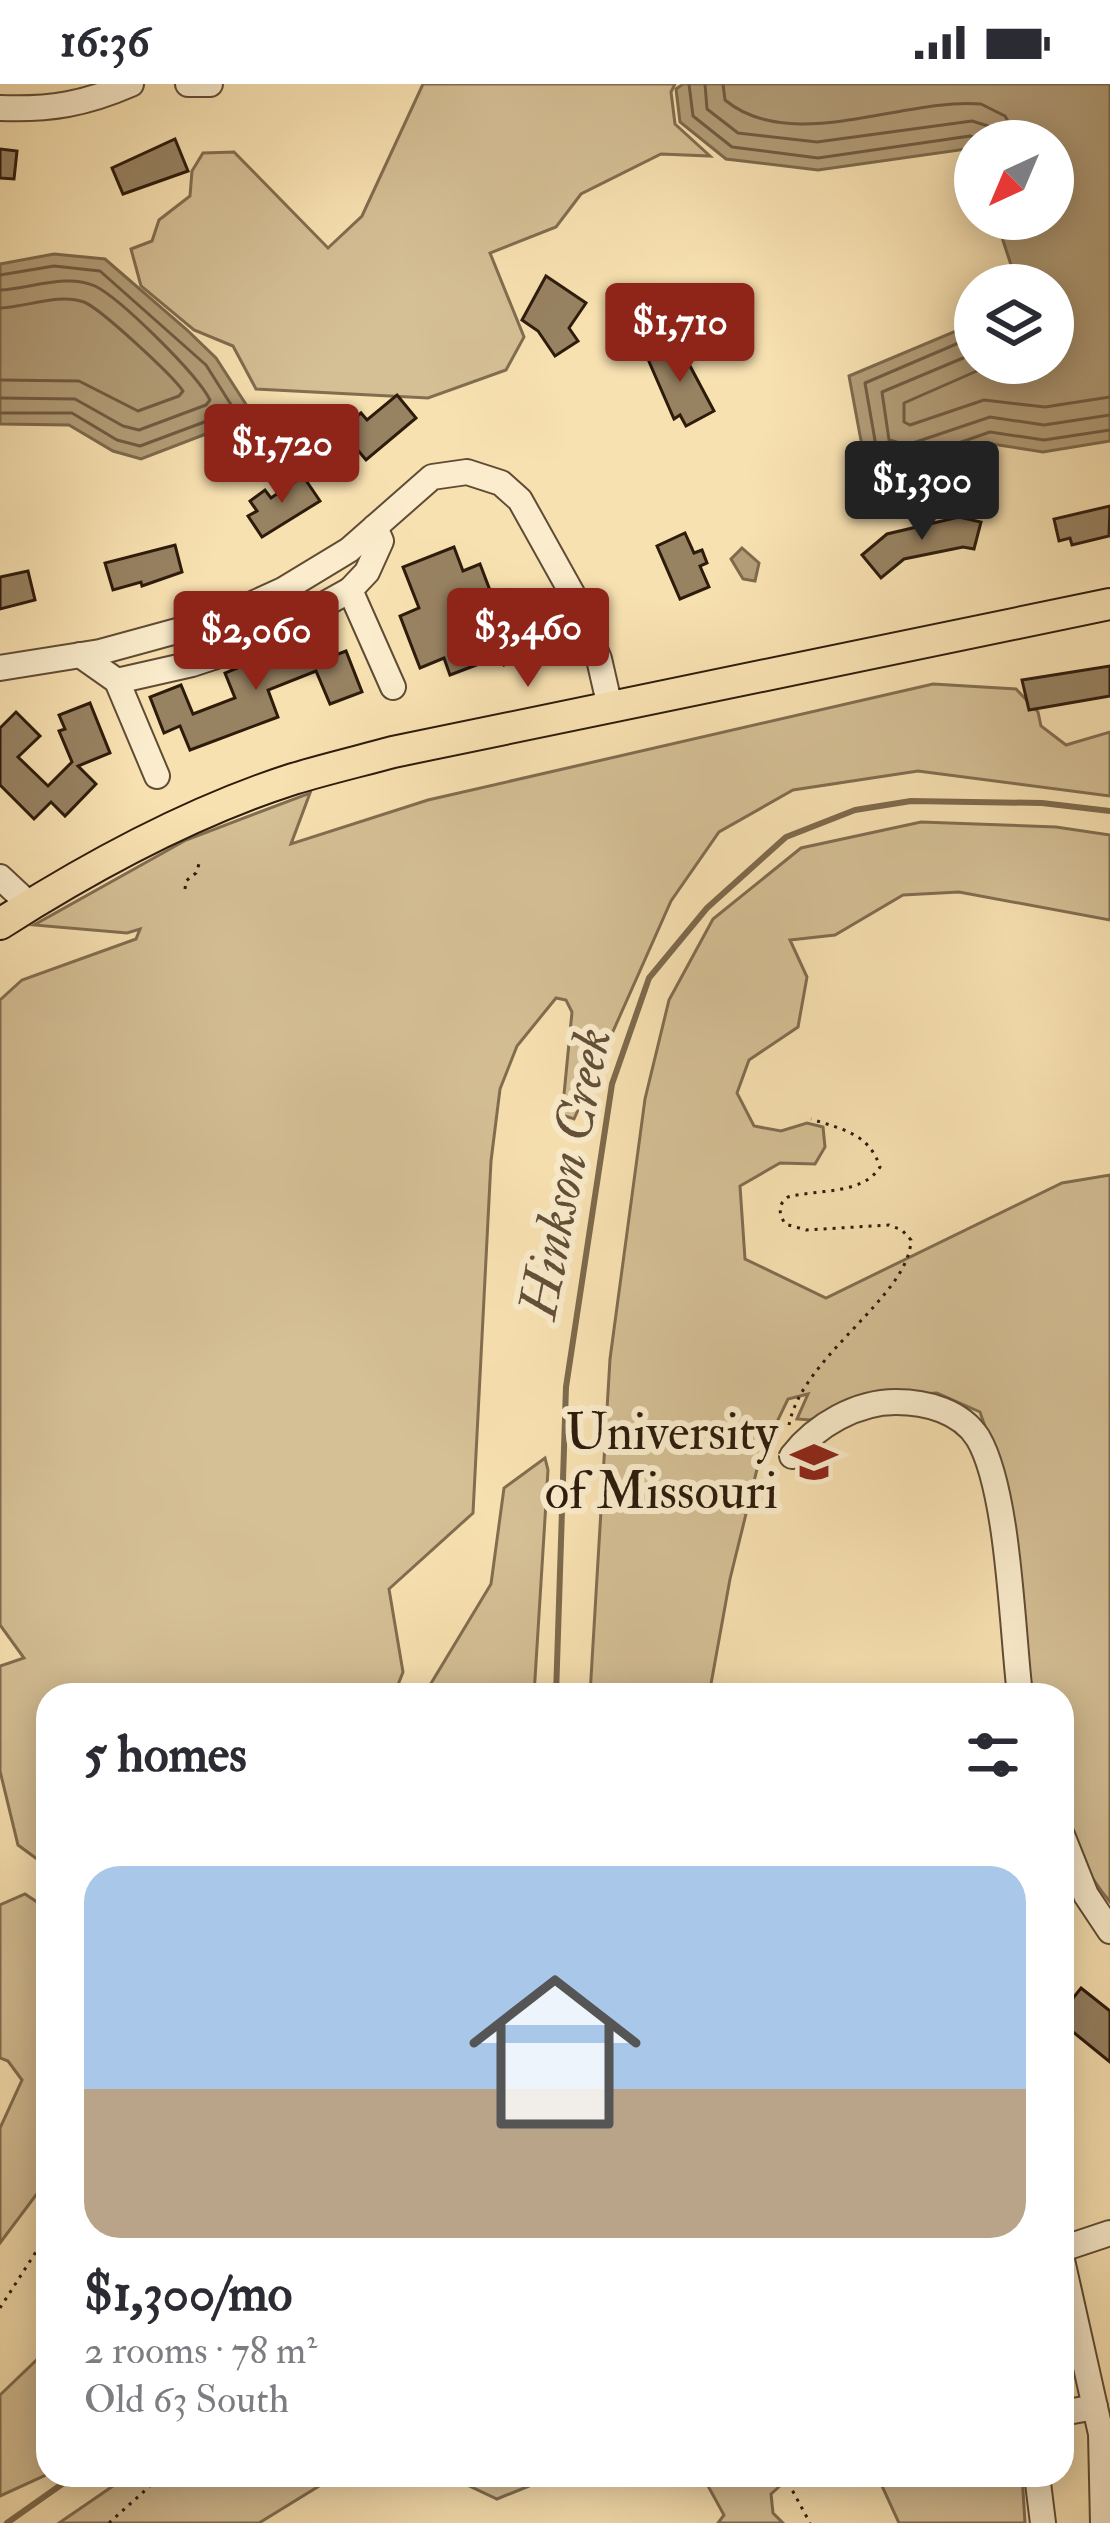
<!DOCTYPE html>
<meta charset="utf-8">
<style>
:root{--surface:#fff;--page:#f7f7f7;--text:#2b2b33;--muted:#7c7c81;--accent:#8f2418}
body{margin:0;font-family:"IM FELL Double Pica",serif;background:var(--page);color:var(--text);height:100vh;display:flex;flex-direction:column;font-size:45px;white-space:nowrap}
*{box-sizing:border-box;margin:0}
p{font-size:39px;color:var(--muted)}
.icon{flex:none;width:66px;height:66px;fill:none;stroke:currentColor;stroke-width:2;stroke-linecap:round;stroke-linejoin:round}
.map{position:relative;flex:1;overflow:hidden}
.sheet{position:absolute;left:36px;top:1599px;width:1038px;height:804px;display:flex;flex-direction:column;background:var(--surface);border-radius:36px;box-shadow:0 6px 30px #0003}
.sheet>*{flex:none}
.needle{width:78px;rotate:224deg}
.fabs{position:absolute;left:954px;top:36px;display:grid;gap:24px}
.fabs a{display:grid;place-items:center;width:120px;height:120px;border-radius:50%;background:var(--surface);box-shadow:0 6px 30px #0003;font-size:60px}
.price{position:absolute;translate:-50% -102px;padding:0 27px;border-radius:12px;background:var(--accent);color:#fff;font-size:39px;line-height:78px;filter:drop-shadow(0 3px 6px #0008)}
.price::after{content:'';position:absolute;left:50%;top:72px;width:36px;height:27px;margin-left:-18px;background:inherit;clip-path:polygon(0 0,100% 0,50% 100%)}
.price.selected{background:#222;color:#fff}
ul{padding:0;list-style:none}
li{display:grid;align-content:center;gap:24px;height:636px;padding:0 48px}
li span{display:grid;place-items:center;height:372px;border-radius:36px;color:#555}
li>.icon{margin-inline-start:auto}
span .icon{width:216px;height:216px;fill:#fffc;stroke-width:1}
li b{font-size:51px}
h2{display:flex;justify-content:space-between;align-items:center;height:144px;padding:0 48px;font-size:51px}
.status{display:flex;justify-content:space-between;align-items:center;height:84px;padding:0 60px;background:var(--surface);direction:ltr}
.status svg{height:33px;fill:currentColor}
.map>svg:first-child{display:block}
.green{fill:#d5bf95;stroke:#816d50;stroke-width:3}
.water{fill:#b39e79;stroke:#7d6a4d;stroke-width:3}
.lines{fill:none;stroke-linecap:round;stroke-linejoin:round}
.shore{stroke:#705c42;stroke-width:3}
.stream{stroke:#7d6a4d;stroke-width:6}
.building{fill:#978262;stroke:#2d1b0c;stroke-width:3}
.minor-casing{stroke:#604c35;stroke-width:28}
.major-casing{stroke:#2d1b0c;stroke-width:34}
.path{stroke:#2d1b0c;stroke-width:3;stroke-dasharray:3 6;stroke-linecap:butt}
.minor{stroke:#faeccc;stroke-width:24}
.major{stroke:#f8e1b1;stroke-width:30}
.labels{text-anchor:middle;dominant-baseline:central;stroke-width:12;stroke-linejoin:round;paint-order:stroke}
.poi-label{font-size:51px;fill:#2d1b0c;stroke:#faeccc;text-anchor:end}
.water-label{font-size:54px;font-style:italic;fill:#634f38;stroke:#faeccc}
</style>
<div class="status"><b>16:36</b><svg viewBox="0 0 49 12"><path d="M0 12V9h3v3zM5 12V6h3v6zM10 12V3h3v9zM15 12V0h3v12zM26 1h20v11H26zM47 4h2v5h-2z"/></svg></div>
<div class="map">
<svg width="1110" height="2439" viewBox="0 0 1110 2439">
<rect width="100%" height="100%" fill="#f8e1b1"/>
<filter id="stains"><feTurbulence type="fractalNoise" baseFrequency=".00167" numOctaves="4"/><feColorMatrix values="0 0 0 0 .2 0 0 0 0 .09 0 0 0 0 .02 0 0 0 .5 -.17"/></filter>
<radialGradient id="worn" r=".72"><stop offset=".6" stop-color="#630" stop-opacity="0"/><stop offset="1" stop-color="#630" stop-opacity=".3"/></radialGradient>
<!-- green -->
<g class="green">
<path d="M 423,0 L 675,0 L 671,8 L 675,40 L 710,72 L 661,70 L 581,110 L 556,143 L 490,169 L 524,253 L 506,286 L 428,314 L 256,305 L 233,262 L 194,246 L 141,202 L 131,165 L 152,157 L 159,136 L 190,112 L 192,87 L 203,69 L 234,68 L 328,164 L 362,132 Z"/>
<path d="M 933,600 L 1016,605 L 1038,628 L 1041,642 L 1066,661 L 1110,648 L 1110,712 L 918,687 L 793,706 L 719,748 L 671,817 L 574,1035 L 562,1031 L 572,928 L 566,916 L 556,914 L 517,962 L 500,1005 L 491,1077 L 473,1429 L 389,1505 L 403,1588 L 394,1611 L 48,1611 L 48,1783 L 18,1761 L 0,1687 L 0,1582 L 24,1574 L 0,1541 L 0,916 L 22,896 L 136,855 L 140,845 L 127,849 L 34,841 L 186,756 L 310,709 L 291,760 L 428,716 Z"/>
<path d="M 921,738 L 1056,743 L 1110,751 L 1110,836 L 959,808 L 903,811 L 835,851 L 790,856 L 807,893 L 798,943 L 749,976 L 737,1009 L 754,1042 L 781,1047 L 807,1039 L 823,1043 L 825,1063 L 815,1080 L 780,1079 L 740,1102 L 745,1175 L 826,1214 L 1062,1099 L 1110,1091 L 1110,1818 C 1052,1747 1062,1697 1062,1611 L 1026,1611 L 1002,1391 L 980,1328 L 937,1309 L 870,1313 L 810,1336 L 797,1335 L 808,1310 L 788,1315 L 760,1373 L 730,1495 L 709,1611 L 590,1611 L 610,1275 L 645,1015 L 669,916 L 713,835 L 801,764 Z"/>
<path d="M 545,1374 L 548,1386 L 534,1611 L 424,1611 L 491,1500 L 504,1404 Z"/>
<path d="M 25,1810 L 37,1818 L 48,1858 L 48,2095 L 0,2159 L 0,2044 L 22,1996 L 8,1977 L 0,1974 L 0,1821 Z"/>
<path d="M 48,2265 L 48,2390 L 0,2412 L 0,2311 Z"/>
<path d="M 129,2391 L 337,2391 L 259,2439 L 59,2439 Z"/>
<path d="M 446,2391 L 556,2391 L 497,2415 Z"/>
<path d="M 702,2391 L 809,2391 L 790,2393 L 771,2410 L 773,2429 L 783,2439 L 718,2439 L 724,2431 Z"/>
<path d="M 877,2391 L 1022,2391 L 1025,2439 L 899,2439 Z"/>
</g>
<!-- water -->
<g class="water">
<path d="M 683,0 L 1110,0 L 1110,357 L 1043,368 L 992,360 L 907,390 L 865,378 L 849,292 L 975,239 L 975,279 L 1053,279 L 1053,201 L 1010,201 L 1014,190 L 996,135 L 1053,135 L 1053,57 L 975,57 L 975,67 L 973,64 L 818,86 L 726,75 L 680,38 L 676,5 Z"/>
<path d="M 54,170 L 105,175 L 186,245 L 216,274 L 247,322 L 249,341 L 211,348 L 141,375 L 113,367 L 69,341 L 0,340 L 0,180 Z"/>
<path d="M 742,464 L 759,479 L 755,497 L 743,495 L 731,475 Z"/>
</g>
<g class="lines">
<!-- shore -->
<g class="shore">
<path d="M 689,0 L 693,32 L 732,63 L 818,74 L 970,52 L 983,57"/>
<path d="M 705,0 L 707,25 L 738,49 L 817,58 L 972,37 L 988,42 L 1000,57"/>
<path d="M 723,0 L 725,16 C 791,71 905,13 981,20 L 1005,32 L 1019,57"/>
<path d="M 0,191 L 54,182 L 100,187 L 206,281 L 235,327 L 231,332 L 207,337 L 140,362 L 117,356 L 72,329 L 0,329"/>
<path d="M 0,206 C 29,205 66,189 95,202 C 121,215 197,290 210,316 L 206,321 L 139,346 L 123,342 L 75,315 L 0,314"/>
<path d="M 0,224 C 27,223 58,209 84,218 C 101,225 172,291 183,307 L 179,312 L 138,327 L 79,297 L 0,296"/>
<path d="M 975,252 L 865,299 L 877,368 L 907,377 L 990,348 L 1044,356 L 1110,346"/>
<path d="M 975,269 L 882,308 L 889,356 L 907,361 L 990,333 L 1044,341 L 1110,331"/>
<path d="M 995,279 L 904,319 L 904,338 L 910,341 L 984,316 L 1045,323 L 1110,313"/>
</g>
<!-- stream -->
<g class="stream">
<path d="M 556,1611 L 566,1303 L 612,1000 L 649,894 L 707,824 L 786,753 L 855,726 L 911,717 L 1042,719 L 1110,727"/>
<path d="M 7,2439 L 75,2391"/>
</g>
</g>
<!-- building -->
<g class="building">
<path d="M 175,55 L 188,87 L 123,110 L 112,84 Z"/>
<path d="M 0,65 L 17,67 L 14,95 L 0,94 Z"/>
<path d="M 546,192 L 586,219 L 569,244 L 578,257 L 555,272 L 538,247 L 522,236 Z"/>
<path d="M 673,259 L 677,267 L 681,265 L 714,327 L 686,342 L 680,331 L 674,335 L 647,273 Z"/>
<path d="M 397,311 L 416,334 L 366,376 L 346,352 L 354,346 L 349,340 L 361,329 L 367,336 Z"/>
<path d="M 303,392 L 320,417 L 262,453 L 248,432 L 257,427 L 250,417 L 265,406 L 271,414 Z"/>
<path d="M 1110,422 L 1109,452 L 1072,461 L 1070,454 L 1059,457 L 1054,435 Z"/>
<path d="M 959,433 L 981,438 L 974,465 L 963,463 L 904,475 L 881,494 L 862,471 L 887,450 Z"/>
<path d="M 685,449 L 694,469 L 702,466 L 707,479 L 700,482 L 709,503 L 680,515 L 657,462 Z"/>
<path d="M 175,461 L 182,488 L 142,502 L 141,498 L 113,506 L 105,479 Z"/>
<path d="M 454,463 L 463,487 L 480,480 L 496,522 L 514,516 L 535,568 L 504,581 L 500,572 L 450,591 L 444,574 L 420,584 L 400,532 L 419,524 L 403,483 Z"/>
<path d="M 28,487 L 35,516 L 0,525 L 0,493 Z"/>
<path d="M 319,551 L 328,574 L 346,567 L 362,608 L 330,620 L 316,587 L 268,606 L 278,633 L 190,666 L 180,642 L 164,649 L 150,613 L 181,601 L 193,630 L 235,614 L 225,589 Z"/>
<path d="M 1110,582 L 1110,612 L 1029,626 L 1022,596 Z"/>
<path d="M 90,619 L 110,669 L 78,682 L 96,700 L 65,732 L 51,718 L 34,735 L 0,701 L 0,644 L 16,628 L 40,652 L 18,673 L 48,702 L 72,678 L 59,647 L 65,645 L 59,631 Z"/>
<path d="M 1081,1904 L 1110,1927 L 1110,1978 L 1062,1939 L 1062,1928 Z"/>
</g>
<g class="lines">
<!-- minor casing -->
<g class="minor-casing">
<g id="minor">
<path d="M 188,0 L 210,0"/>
<path d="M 0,24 C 50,26 85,20 131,0"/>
<path d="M 350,506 L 393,603"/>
<path d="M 80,571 L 117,597 L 192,580 L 247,562 L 300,534 L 350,506 L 367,488 L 381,457 L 375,443"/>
<path d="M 0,584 L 100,568 L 217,536 L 283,506 L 349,466 L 432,393 L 467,388 L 501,399 L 520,416 L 573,511 L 599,575 L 610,623"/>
<path d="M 117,597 L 157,692"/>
<path d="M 0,793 L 30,821"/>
<path d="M 792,1372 C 816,1341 857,1318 896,1318 C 926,1318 961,1327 978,1354 C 1009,1407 1012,1546 1020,1611"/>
<path d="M 1062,1751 L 1086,1811 L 1110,1847"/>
<path d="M 1062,2165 L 1110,2149"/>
<path d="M 1062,2176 L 1101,2350 L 1103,2439"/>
<path d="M 1062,2329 L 1095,2323"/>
<path d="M 1037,2391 L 1043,2439"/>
</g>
</g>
<!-- major casing -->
<g class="major-casing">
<path id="major" d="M 0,840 C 91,782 190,728 293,695 C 326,685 360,677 393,668 L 1110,520"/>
</g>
<!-- path -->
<g class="path">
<path d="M 185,805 L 186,797 L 196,789 L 199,780"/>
<path d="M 789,1341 C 802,1272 909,1213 911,1156 L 902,1146 L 889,1141 L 806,1146 L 785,1140 C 779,1129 777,1121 788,1113 C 818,1105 863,1111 880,1083 C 869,1049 841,1045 811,1035"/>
<path d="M 0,2224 L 48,2149"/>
<path d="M 784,2391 L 810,2439"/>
<path d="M 109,2439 L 162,2391"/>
</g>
<!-- minor -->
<use href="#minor" class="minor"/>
<!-- major -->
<use href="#major" class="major"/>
</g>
<!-- icons -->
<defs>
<g id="university-bare" transform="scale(3.6)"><path d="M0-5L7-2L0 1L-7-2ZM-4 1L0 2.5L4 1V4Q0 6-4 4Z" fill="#8f2418" stroke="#faeccc" stroke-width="2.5" paint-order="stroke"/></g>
</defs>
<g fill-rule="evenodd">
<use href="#university-bare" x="814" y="1378"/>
</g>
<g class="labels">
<!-- poi labels -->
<g class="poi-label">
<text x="778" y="1349">University<tspan x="778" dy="59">of Missouri</tspan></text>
</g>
<!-- water labels -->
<g class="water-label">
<text transform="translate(566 1089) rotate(-79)">Hinkson Creek</text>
</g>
</g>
<rect width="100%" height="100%" filter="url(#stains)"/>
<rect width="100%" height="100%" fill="url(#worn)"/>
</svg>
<div class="fabs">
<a><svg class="needle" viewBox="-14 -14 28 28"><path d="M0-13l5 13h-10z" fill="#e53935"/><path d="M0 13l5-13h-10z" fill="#7c7c81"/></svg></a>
<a><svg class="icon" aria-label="layers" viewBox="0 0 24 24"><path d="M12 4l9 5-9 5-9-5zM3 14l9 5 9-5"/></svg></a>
</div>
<b class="price" style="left:680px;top:301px">$1,710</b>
<b class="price" style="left:282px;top:422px">$1,720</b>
<b class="price selected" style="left:922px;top:459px">$1,300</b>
<b class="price" style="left:528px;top:606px">$3,460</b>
<b class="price" style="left:256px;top:609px">$2,060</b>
<section class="sheet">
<h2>5 homes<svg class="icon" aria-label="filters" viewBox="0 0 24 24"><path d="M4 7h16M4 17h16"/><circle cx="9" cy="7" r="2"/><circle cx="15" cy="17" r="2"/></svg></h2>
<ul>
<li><span style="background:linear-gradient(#a9c7e8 60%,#b9a48a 0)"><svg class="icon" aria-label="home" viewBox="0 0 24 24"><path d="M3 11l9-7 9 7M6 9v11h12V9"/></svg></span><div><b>$1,300/mo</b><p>2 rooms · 78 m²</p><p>Old 63 South</p></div></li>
</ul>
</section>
</div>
